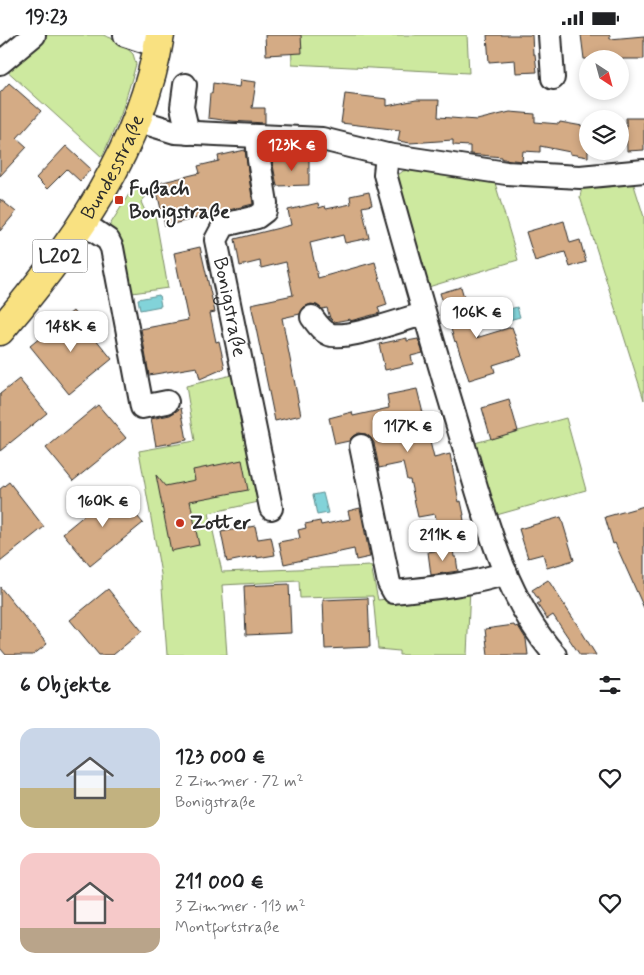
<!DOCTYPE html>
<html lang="de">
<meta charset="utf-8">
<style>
:root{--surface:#fff;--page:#f2f2f2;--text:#202124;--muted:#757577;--accent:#c8321e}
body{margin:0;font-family:Mynerve,sans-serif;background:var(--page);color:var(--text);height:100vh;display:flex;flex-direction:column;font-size:19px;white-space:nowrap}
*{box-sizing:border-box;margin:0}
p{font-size:16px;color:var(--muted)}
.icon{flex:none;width:28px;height:28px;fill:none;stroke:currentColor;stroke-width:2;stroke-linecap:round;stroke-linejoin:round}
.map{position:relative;height:620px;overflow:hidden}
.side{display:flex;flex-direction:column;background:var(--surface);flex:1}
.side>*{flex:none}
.needle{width:32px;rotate:144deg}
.fabs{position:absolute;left:579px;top:15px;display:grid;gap:10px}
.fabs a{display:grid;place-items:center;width:50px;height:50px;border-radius:50%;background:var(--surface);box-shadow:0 2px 8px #0003;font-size:25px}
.price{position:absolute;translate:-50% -42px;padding:0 11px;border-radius:10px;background:#fff;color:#222;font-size:16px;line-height:32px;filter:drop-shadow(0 1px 2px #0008)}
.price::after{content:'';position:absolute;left:50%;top:30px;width:15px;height:11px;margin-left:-8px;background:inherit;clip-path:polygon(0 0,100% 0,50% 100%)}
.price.current{background:var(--accent);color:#fff}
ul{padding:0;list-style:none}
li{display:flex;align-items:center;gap:15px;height:125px;padding:0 20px}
li span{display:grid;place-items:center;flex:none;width:140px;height:100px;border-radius:15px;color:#555}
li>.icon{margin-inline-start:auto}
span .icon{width:60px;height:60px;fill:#fffc;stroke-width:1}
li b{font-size:21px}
h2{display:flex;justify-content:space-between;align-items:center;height:60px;padding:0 20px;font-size:21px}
.status{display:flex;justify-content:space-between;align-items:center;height:35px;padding:0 25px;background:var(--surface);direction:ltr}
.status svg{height:14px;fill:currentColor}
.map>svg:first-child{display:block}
.green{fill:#cde99f;stroke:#7c8a65}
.water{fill:#82d3d9;stroke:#5f9093}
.building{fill:#d4ab85;stroke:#2b2b2b}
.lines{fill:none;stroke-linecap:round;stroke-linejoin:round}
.minor-casing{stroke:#2b2b2b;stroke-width:26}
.major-casing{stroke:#2b2b2b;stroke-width:31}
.minor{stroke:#fff;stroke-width:22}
.major{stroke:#f9e181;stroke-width:28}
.poi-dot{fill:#c8321e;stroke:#fff;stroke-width:2}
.labels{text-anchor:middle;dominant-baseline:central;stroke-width:4;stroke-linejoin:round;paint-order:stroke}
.shield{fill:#fff;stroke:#6b6b6b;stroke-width:1}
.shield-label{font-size:19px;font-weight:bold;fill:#2b2b2b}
.street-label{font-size:20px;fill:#2b2b2b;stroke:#fff}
.poi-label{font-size:20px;font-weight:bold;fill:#2b2b2b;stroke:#fff;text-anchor:start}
</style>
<div class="status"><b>19:23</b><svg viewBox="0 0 49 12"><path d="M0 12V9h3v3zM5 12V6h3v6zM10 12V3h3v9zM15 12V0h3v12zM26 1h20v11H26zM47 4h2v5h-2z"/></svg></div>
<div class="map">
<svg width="644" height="620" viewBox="0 0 644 620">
<rect width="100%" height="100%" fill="#fff"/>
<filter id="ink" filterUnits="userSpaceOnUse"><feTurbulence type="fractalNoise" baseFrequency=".02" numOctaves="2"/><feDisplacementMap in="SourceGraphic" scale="10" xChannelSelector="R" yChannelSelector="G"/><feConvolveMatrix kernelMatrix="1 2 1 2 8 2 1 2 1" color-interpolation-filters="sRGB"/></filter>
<g filter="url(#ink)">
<!-- green -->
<g class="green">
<path d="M 45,0 L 103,0 L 119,6 L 133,19 L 136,29 L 133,40 L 121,79 L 102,122 L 3,32 Z"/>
<path d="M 291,0 L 467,0 L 469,38 L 292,29 Z"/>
<path d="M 410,135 L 495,148 L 518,225 L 425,253 L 397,158 L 398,140 L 403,136 Z"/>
<path d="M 633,147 L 644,182 L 644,365 L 580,162 L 582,151 Z"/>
<path d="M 136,148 L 148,159 L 141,167 L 146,178 L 154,174 L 168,253 L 125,259 L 108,193 Z"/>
<path d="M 236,339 L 263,466 L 209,478 L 222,537 L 371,531 L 378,565 L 425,560 L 470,552 L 467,620 L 399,620 L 399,616 L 378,614 L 373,561 L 300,563 L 299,546 L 222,550 L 227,620 L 167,620 L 161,539 L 139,416 L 195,406 L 186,351 Z"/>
<path d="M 566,383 L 586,455 L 493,481 L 471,409 Z"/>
</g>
<!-- water -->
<g class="water">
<path d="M 159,260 L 161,271 L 140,275 L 138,264 Z"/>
<path d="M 517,272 L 520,282 L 502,287 L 498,284 L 499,277 Z"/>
<path d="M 323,458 L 328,478 L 317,480 L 313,460 Z"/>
</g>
<!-- building -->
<g class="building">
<path d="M 265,0 L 301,0 L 302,18 L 266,20 Z"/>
<path d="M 487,0 L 532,0 L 533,19 L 535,19 L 537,37 L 516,38 L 515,25 L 489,27 Z"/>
<path d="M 581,0 L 610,0 L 610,4 L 644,1 L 644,24 L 584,24 Z"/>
<path d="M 240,45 L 256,47 L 252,73 L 265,73 L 265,88 L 230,86 L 208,83 L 210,58 L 212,59 L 213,48 L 239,52 Z"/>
<path d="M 9,48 L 41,76 L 17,103 L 27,112 L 0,141 L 0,58 Z"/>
<path d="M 345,59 L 387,64 L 387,71 L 416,65 L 439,65 L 438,82 L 477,85 L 510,77 L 535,79 L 535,87 L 559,89 L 560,87 L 588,92 L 588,122 L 570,119 L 570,117 L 540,111 L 540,117 L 523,116 L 522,126 L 504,124 L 502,124 L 502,122 L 470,119 L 470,111 L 453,110 L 453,105 L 410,108 L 398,106 L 400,95 L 341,88 Z"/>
<path d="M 626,83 L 644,83 L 644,115 L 627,116 Z"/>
<path d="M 66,111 L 91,134 L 80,146 L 67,134 L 47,154 L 36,143 Z"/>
<path d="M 245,115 L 253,169 L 165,191 L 155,149 L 200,138 L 198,131 L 219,126 L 218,121 Z"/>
<path d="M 309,124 L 309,150 L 277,151 L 272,125 Z"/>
<path d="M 369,157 L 372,170 L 362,172 L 369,203 L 345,208 L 343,200 L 310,208 L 318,243 L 375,227 L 387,270 L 378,273 L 380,278 L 350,286 L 350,284 L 334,287 L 330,283 L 327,273 L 322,274 L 317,270 L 311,269 L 304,272 L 300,279 L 282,283 L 301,380 L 275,386 L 251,269 L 293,260 L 286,227 L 261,233 L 260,226 L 240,231 L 235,204 L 291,190 L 288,175 L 318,168 L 319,173 L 325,171 L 326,174 L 351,169 L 350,161 Z"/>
<path d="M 0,164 L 16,177 L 0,196 Z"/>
<path d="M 564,186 L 570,208 L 580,205 L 586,227 L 570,232 L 565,217 L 535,226 L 526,197 Z"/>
<path d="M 200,212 L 215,277 L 210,278 L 216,307 L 219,306 L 225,333 L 200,344 L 197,332 L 149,340 L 141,294 L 188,285 L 174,218 Z"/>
<path d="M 461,252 L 476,303 L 512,292 L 522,321 L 493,330 L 495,337 L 469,345 L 456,306 L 455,307 L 440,258 Z"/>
<path d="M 73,276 L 112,324 L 69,359 L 30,311 Z"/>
<path d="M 407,303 L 407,306 L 418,304 L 423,318 L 411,321 L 413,329 L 385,335 L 379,309 Z"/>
<path d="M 19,344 L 47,378 L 0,416 L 0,359 Z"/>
<path d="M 417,354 L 434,423 L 450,419 L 459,467 L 461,466 L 464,480 L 463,480 L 464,486 L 438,492 L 435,479 L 418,482 L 410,445 L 407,445 L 403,428 L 379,433 L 374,408 L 371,403 L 366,399 L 358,398 L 353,401 L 349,406 L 335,409 L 329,383 L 352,377 L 353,381 L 389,373 L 387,360 Z"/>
<path d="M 509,365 L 518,396 L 491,404 L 482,373 Z"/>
<path d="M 98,370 L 126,403 L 73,446 L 46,413 Z"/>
<path d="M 181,373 L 187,405 L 156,411 L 151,384 L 170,380 Z"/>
<path d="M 242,425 L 248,455 L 190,466 L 199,510 L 171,516 L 156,440 L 165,451 L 195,445 L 193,435 Z"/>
<path d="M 9,447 L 44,492 L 0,527 L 0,454 Z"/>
<path d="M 115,455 L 143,488 L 90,531 L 63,498 Z"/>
<path d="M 644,471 L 644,573 L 615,508 L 613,509 L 605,482 Z"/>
<path d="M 360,473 L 370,522 L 356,525 L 354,514 L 284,529 L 279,507 L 300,503 L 298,495 L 306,493 L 305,489 L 320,486 L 321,490 L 350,484 L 348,476 Z"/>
<path d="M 561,482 L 574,525 L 547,533 L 543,519 L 528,523 L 519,494 Z"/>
<path d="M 255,491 L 258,504 L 271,502 L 275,520 L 257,523 L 257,521 L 227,527 L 221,497 Z"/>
<path d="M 453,513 L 454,522 L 456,522 L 458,536 L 431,540 L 428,517 Z"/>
<path d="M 548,545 L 580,594 L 596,620 L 580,620 L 553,580 L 547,584 L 537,569 L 540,567 L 532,555 Z"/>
<path d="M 289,549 L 291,598 L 246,600 L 244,551 Z"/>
<path d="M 0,552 L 47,609 L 33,620 L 6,620 L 0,613 Z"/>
<path d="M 108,554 L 142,596 L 113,620 L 99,620 L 70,585 Z"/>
<path d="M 368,563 L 370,612 L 325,614 L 323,565 Z"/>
<path d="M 514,590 L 515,592 L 518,591 L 526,604 L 528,620 L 488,620 L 485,594 Z"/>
</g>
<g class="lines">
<!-- minor casing -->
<g class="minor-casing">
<g id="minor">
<path d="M 125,0 L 158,11"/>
<path d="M 550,0 L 553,43"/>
<path d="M 0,28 L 34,0"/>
<path d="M 185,50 L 182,72 L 188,98"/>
<path d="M 136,85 L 175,97 L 322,104 L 387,120 L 506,138 L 580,142 L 644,136"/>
<path id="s1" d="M 257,101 L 259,125 L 266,168 L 265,176 L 257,182 L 224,190 L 216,205 L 271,473"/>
<path d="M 387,120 L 385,139 C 409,226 434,312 460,398 C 483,473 502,559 555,620"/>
<path d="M 83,188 L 108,205 L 112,213 L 142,372 L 167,367"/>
<path d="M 312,282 C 317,289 323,298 332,300 C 353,303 401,285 423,279"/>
<path d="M 361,411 L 389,548 L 394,557 C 431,553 470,550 506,538"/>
</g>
</g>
<!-- major casing -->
<g class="major-casing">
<g id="major">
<path id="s2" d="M 0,296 C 73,210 142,114 160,0"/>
</g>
</g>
<!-- minor -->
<use href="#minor" class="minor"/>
<!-- major -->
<use href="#major" class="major"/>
</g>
</g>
<!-- markers -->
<g class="poi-dot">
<rect x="114" y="160" width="10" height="10" rx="2.5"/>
<circle cx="180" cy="488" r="5"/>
</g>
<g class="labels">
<!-- shield labels -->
<rect class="shield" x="32.5" y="204.5" width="55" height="33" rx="4"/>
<g class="shield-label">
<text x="60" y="221">L202</text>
</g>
<!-- street labels -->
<g class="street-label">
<text stroke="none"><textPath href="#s2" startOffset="200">Bundesstraße</textPath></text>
<text stroke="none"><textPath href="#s1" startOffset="205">Bonigstraße</textPath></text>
</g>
<!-- poi labels -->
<g class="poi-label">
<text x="129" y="154">Fußach<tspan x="129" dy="23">Bonigstraße</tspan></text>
<text x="190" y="488">Zotter</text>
</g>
</g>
</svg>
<div class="fabs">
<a><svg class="needle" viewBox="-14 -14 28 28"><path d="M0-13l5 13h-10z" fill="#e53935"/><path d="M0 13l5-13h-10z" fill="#757577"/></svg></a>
<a><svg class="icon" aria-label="layers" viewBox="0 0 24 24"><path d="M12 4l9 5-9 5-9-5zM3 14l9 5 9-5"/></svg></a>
</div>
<b class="price current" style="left:292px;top:137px">123K €</b>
<b class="price" style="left:477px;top:304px">106K €</b>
<b class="price" style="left:71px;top:318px">148K €</b>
<b class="price" style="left:408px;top:418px">117K €</b>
<b class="price" style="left:103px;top:493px">160K €</b>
<b class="price" style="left:443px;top:527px">211K €</b>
</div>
<section class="side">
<h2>6 Objekte<svg class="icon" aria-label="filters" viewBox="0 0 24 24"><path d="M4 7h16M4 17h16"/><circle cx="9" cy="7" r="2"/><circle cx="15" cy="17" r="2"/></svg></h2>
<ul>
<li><span style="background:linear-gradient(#c9d6e8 60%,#c2b280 0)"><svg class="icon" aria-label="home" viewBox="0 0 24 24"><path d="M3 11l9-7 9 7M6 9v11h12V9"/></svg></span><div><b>123 000 €</b><p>2 Zimmer · 72 m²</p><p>Bonigstraße</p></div><svg class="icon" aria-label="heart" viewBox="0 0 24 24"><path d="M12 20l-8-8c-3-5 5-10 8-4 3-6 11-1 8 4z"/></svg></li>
<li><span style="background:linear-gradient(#f6c9c9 75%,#b9a48a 0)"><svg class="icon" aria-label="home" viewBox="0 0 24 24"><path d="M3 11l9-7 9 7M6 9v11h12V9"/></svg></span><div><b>211 000 €</b><p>3 Zimmer · 113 m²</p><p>Montfortstraße</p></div><svg class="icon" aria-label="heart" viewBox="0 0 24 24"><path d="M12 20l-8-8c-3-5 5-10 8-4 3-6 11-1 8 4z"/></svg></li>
</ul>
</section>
